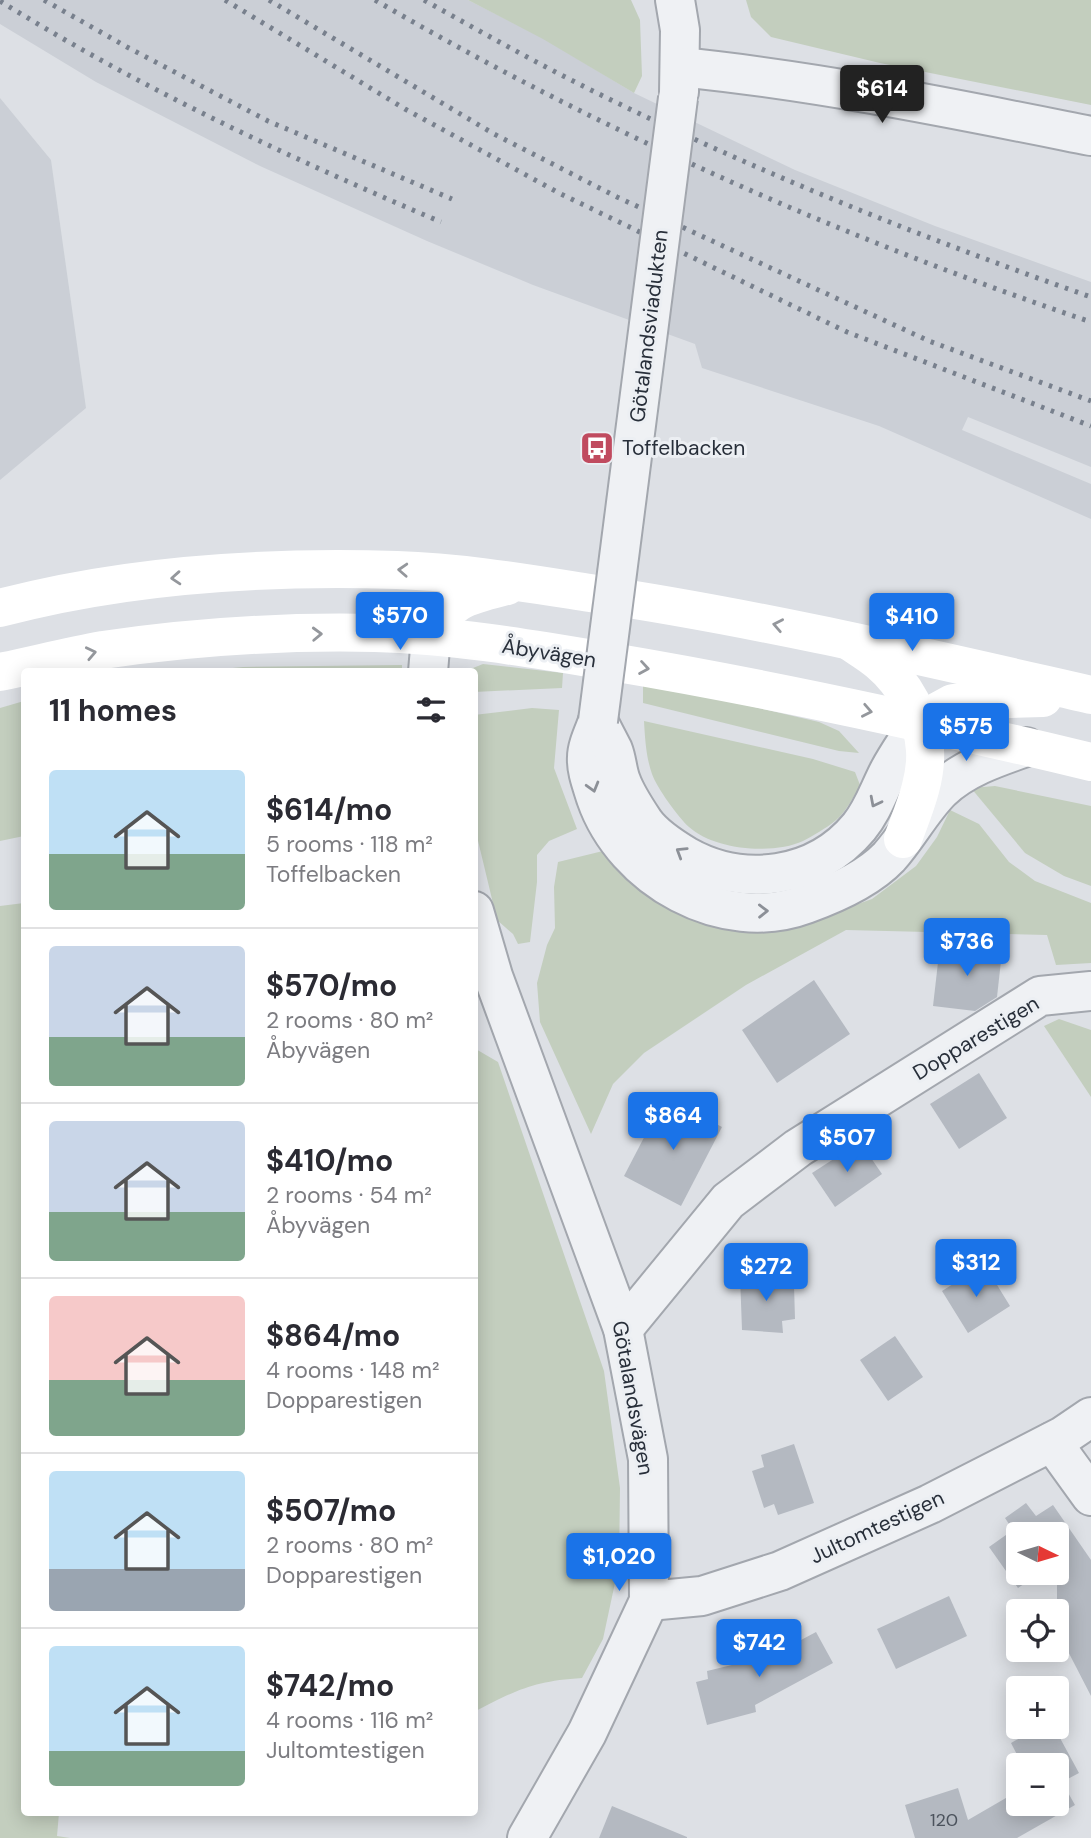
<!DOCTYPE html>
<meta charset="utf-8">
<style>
:root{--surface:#fff;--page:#f2f2f3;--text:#2b2b33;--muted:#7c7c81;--line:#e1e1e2;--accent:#1a73e8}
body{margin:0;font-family:"DM Sans",sans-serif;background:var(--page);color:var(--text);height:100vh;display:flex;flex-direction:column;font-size:26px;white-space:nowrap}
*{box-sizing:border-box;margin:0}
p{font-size:23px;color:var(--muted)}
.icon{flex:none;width:38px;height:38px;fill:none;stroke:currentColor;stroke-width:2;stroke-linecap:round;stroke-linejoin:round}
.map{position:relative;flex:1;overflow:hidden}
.panel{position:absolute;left:21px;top:668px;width:457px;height:1148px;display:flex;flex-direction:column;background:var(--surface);border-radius:7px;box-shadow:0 4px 18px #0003}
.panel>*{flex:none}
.needle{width:46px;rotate:95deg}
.tools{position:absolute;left:1006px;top:1522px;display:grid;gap:14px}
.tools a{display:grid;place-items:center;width:63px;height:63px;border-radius:7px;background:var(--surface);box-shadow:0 4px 18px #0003;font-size:35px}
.price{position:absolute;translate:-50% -60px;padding:0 16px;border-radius:7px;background:var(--accent);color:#fff;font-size:23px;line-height:46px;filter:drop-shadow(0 2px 4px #0008)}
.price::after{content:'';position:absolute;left:50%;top:42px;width:21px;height:16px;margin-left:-10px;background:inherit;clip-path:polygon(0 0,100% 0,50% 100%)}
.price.selected{background:#222;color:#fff}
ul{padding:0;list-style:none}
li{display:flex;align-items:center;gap:21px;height:175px;padding:0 28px}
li+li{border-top:2px solid var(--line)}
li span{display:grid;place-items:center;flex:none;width:196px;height:140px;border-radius:7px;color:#555}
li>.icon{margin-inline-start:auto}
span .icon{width:84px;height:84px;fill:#fffc;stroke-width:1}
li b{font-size:30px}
h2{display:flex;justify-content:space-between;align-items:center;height:84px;padding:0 28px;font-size:30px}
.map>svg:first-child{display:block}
.built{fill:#cbcfd6}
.green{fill:#c3cebe}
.building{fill:#b4b9c1}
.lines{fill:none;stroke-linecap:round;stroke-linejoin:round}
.street-casing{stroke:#a3a7ae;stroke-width:42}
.street{stroke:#eff1f4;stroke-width:38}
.secondary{stroke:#fff;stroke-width:38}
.rail{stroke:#78808d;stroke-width:5;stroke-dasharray:3.5 7;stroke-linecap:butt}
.street-bridge-casing{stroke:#a3a7ae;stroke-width:42;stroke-linecap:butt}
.street-bridge{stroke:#eff1f4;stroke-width:38}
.oneway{stroke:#94979c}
.oneway2{stroke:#8c9097}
.labels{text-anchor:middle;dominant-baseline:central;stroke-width:6;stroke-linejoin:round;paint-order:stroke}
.number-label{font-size:18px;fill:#4b525c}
.street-label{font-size:21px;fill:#282f3a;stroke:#eceff3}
.poi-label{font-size:21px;fill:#282f3a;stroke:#eceff3;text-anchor:start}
</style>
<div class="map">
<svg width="1091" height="1838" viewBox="0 0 1091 1838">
<rect width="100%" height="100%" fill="#dde0e5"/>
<!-- built -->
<g class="built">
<path d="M 0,0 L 468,0 L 543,38 L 634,93 L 795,170 L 935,226 L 1091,282 L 1091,467 L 968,417 L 962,430 L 1091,484 L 1091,519 L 879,426 L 702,368 L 695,344 L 533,285 L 427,241 L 260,166 L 96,82 L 0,24 Z"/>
<path d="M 0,98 L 51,160 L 86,408 L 0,480 Z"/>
</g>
<!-- green -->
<g class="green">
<path d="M 468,0 L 631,0 L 640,20 L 642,76 L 634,93 L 543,39 Z"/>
<path d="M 746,0 L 1091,0 L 1091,105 L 880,63 L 771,37 L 751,17 Z"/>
<path d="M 483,664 L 563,673 L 562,688 L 474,692 L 474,672 L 463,672 Z"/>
<path d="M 402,665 L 402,672 L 191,672 L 243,667 Z"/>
<path d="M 643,681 L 819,722 L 839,731 L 859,753 L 839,751 L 643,703 Z"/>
<path d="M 24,701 L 24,836 L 0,841 L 0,708 Z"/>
<path d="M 532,708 L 559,710 L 554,768 L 577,829 L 549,841 L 537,855 L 537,882 L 530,942 L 518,944 L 513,934 L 497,920 L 474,824 L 474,715 Z"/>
<path d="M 644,721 L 813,759 L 855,772 L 860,785 C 853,798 846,812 835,821 C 826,828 813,836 803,841 C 773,855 714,850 689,827 C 678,817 657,788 652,774 C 646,757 645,738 644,721 Z"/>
<path d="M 995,786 L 1091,806 L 1091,886 L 1064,876 L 1025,853 L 971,788 Z"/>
<path d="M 950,810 L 979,824 L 1009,862 L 1035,881 L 1091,903 L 1091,963 L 1056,965 L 1047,935 L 846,930 L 746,985 L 644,1053 L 613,1084 L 591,1134 L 540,1022 L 537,983 L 547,945 L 555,928 L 554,887 L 558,862 L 607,850 L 630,879 L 669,910 L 715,922 L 810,921 L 872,899 L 916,866 L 937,837 Z"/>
<path d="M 24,903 L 24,1813 L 59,1813 L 57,1836 L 70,1838 L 0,1838 L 0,906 Z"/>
<path d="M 1059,1019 L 1091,1030 L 1091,1097 L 1044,1026 Z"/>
<path d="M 474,1048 L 498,1062 L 604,1371 L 620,1488 L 619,1564 L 603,1639 L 582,1678 C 534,1681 516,1690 474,1712 Z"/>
</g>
<!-- building -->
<g class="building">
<path d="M 940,945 L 1002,952 L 997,997 L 975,1011 L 933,1006 Z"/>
<path d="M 814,980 L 850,1034 L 777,1083 L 742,1030 Z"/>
<path d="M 979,1073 L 1007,1118 L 959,1149 L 930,1104 Z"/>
<path d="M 665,1097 L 722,1127 L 681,1206 L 624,1176 Z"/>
<path d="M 860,1142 L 882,1174 L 835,1207 L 812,1173 Z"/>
<path d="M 986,1267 L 1010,1306 L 968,1333 L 942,1291 L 977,1269 L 978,1272 Z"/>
<path d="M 740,1275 L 783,1276 L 782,1288 L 794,1285 L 795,1319 L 782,1321 L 783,1333 L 742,1330 Z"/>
<path d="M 895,1336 L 923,1377 L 888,1401 L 860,1360 Z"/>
<path d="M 794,1444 L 814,1503 L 778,1515 L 774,1504 L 764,1508 L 752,1471 L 764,1467 L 761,1455 Z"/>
<path d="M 1026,1503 L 1036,1516 L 1053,1505 L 1091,1560 L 1091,1696 L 1057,1630 L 1057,1535 L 1018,1535 L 1018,1573 L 1040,1573 L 1018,1588 L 989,1547 L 1013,1530 L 1005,1518 Z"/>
<path d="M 949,1596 L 967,1636 L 896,1669 L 877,1629 Z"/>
<path d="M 816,1632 L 833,1663 L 755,1705 L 756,1712 L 707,1725 L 696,1682 L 708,1679 L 707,1671 L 773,1655 Z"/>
<path d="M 1039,1727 L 1054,1727 L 1079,1773 L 1062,1782 L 1075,1805 L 1017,1838 L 915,1838 L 905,1805 L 958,1788 L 968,1820 L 1018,1791 L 1018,1804 L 1057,1804 L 1057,1766 L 1023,1766 L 1011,1743 Z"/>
<path d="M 612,1806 L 687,1837 L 687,1838 L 599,1838 Z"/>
</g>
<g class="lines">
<!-- street casing -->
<g class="street-casing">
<g id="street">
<path d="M 675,0 L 680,30 L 679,92"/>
<path d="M 680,67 C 819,81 955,109 1091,136"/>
<path d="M 428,672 L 431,636"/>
<path d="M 598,721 C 594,732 587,746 587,757 C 586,770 592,785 596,798 C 624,879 723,935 806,904 C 834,894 868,879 889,857 C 908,836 921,810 941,790 C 964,768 997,757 1026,747"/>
<path d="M 598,721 C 603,731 608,740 613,750 C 617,760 617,771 621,781 C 626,795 636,810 644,822 C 654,836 671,847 686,856 C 743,888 816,879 859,827 C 873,810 879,790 889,771 C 898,754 910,738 920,721"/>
<path d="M 474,911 L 493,976 L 623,1329 L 648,1459 L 649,1601 L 587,1733 L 527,1838"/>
<path d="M 623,1329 L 728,1201 L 798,1148 L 1040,996 L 1091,991"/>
<path d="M 1052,1442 L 1091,1496"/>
<path d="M 649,1601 L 702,1596 L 780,1571 L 930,1504 L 1063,1436 L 1091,1417"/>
</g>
</g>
<!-- street -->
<use href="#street" class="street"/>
<!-- secondary -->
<g class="secondary">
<path d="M 0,608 C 128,574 265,566 397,570 C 462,572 526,583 590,593 C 759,618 924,657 1091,695"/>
<path d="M 431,636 C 446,599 471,595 507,586"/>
<path d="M 852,643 C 861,649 871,655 879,662 C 904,683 923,717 925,750 C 927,780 913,811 903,839"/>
<path d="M 0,672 C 34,665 69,656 103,650 C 192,637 285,631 375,633 C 454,635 534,649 612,662 C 773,689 932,724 1091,762"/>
<path d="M 920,721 L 953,703 L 979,700 L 1043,698"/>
</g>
<!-- rail -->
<g class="rail">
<path d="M 44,0 L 127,47 L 268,121 L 452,199"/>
<path d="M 225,0 L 405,109 L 559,193 L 847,332 L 1091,426"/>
<path d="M 269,0 L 494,134 L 617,197 L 929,341 L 1091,401"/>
<path d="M 375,0 C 601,132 843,238 1091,322"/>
<path d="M 424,0 C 481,32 538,64 597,93 C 757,172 923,238 1091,297"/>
<path d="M 0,1 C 140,88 290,158 441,222"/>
</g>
<!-- street-bridge casing -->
<g class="street-bridge-casing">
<path id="street-bridge" d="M 598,721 L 678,98"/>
</g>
<!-- street-bridge -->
<use href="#street-bridge" class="street-bridge"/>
</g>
<!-- one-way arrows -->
<defs><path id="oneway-chevron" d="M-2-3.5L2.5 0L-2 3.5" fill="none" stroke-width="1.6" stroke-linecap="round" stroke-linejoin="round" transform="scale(1.75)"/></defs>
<g class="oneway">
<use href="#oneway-chevron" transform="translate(403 570) rotate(-177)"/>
<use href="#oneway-chevron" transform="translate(176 578) rotate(176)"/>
<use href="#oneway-chevron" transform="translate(778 625) rotate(-169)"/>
<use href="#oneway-chevron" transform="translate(317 634) rotate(-2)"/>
<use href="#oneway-chevron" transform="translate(91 653) rotate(-12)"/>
<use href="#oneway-chevron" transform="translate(644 668) rotate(9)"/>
<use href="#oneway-chevron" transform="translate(867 711) rotate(11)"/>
</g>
<g class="oneway2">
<use href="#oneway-chevron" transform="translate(593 787) rotate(74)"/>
<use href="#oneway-chevron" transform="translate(875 802) rotate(117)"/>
<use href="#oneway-chevron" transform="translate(681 852) rotate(-148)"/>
<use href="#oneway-chevron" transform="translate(763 911) rotate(-1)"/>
</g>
<!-- icons -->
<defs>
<g id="bus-square" transform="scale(1.75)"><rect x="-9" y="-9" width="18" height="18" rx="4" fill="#c04b5f" stroke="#eceff3"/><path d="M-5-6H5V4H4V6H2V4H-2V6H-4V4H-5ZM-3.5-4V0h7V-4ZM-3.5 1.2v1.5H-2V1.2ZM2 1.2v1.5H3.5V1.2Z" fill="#fff"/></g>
</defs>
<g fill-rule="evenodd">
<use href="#bus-square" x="597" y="448"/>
</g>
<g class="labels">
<!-- number labels -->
<g class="number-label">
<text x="944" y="1820">120</text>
</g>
<!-- street labels -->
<g class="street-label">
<text transform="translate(649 326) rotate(-83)">Götalandsviadukten</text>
<text transform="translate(549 653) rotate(9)">Åbyvägen</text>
<text transform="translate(976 1038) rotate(-31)">Dopparestigen</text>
<text transform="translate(633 1398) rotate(80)">Götalandsvägen</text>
<text transform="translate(877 1527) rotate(-25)">Jultomtestigen</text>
</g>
<!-- poi labels -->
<g class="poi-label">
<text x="622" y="448">Toffelbacken</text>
</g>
</g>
</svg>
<div class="tools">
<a><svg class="needle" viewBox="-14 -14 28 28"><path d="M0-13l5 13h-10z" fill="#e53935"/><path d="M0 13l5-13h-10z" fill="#7c7c81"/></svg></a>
<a><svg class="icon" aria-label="locate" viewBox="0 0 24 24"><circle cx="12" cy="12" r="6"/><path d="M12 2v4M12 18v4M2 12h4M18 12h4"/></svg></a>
<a>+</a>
<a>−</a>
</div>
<b class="price selected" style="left:882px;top:125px">$614</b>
<b class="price" style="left:400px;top:652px">$570</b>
<b class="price" style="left:912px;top:653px">$410</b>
<b class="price" style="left:966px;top:763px">$575</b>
<b class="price" style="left:967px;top:978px">$736</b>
<b class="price" style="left:673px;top:1152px">$864</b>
<b class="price" style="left:847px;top:1174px">$507</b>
<b class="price" style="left:976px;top:1299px">$312</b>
<b class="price" style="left:766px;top:1303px">$272</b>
<b class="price" style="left:619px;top:1593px">$1,020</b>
<b class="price" style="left:759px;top:1679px">$742</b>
<section class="panel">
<h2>11 homes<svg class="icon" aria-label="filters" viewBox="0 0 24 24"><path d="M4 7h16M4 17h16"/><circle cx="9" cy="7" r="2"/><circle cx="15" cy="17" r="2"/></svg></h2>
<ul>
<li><span style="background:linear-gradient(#bfe0f5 60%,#7fa58c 0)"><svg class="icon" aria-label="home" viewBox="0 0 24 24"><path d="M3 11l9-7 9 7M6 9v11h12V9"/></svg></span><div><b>$614/mo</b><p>5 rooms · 118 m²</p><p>Toffelbacken</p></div></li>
<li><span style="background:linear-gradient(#c9d6e8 65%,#7fa58c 0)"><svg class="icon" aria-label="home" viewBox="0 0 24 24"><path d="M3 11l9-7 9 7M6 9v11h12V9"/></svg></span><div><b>$570/mo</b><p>2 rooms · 80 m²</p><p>Åbyvägen</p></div></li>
<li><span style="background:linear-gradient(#c9d6e8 65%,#7fa58c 0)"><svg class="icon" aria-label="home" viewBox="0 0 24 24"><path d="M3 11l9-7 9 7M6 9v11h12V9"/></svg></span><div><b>$410/mo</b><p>2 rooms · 54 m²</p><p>Åbyvägen</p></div></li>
<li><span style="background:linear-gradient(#f6c9c9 60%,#7fa58c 0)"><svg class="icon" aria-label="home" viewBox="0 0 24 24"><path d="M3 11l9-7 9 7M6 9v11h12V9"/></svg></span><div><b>$864/mo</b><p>4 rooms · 148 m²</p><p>Dopparestigen</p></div></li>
<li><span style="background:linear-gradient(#bfe0f5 70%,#9aa5b1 0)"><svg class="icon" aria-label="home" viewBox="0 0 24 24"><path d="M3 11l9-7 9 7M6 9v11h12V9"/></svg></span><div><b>$507/mo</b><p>2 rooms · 80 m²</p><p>Dopparestigen</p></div></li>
<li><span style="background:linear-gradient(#bfe0f5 75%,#7fa58c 0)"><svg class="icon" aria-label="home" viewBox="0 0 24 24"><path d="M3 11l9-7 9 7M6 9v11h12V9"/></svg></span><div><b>$742/mo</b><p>4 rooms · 116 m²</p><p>Jultomtestigen</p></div></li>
</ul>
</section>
</div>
